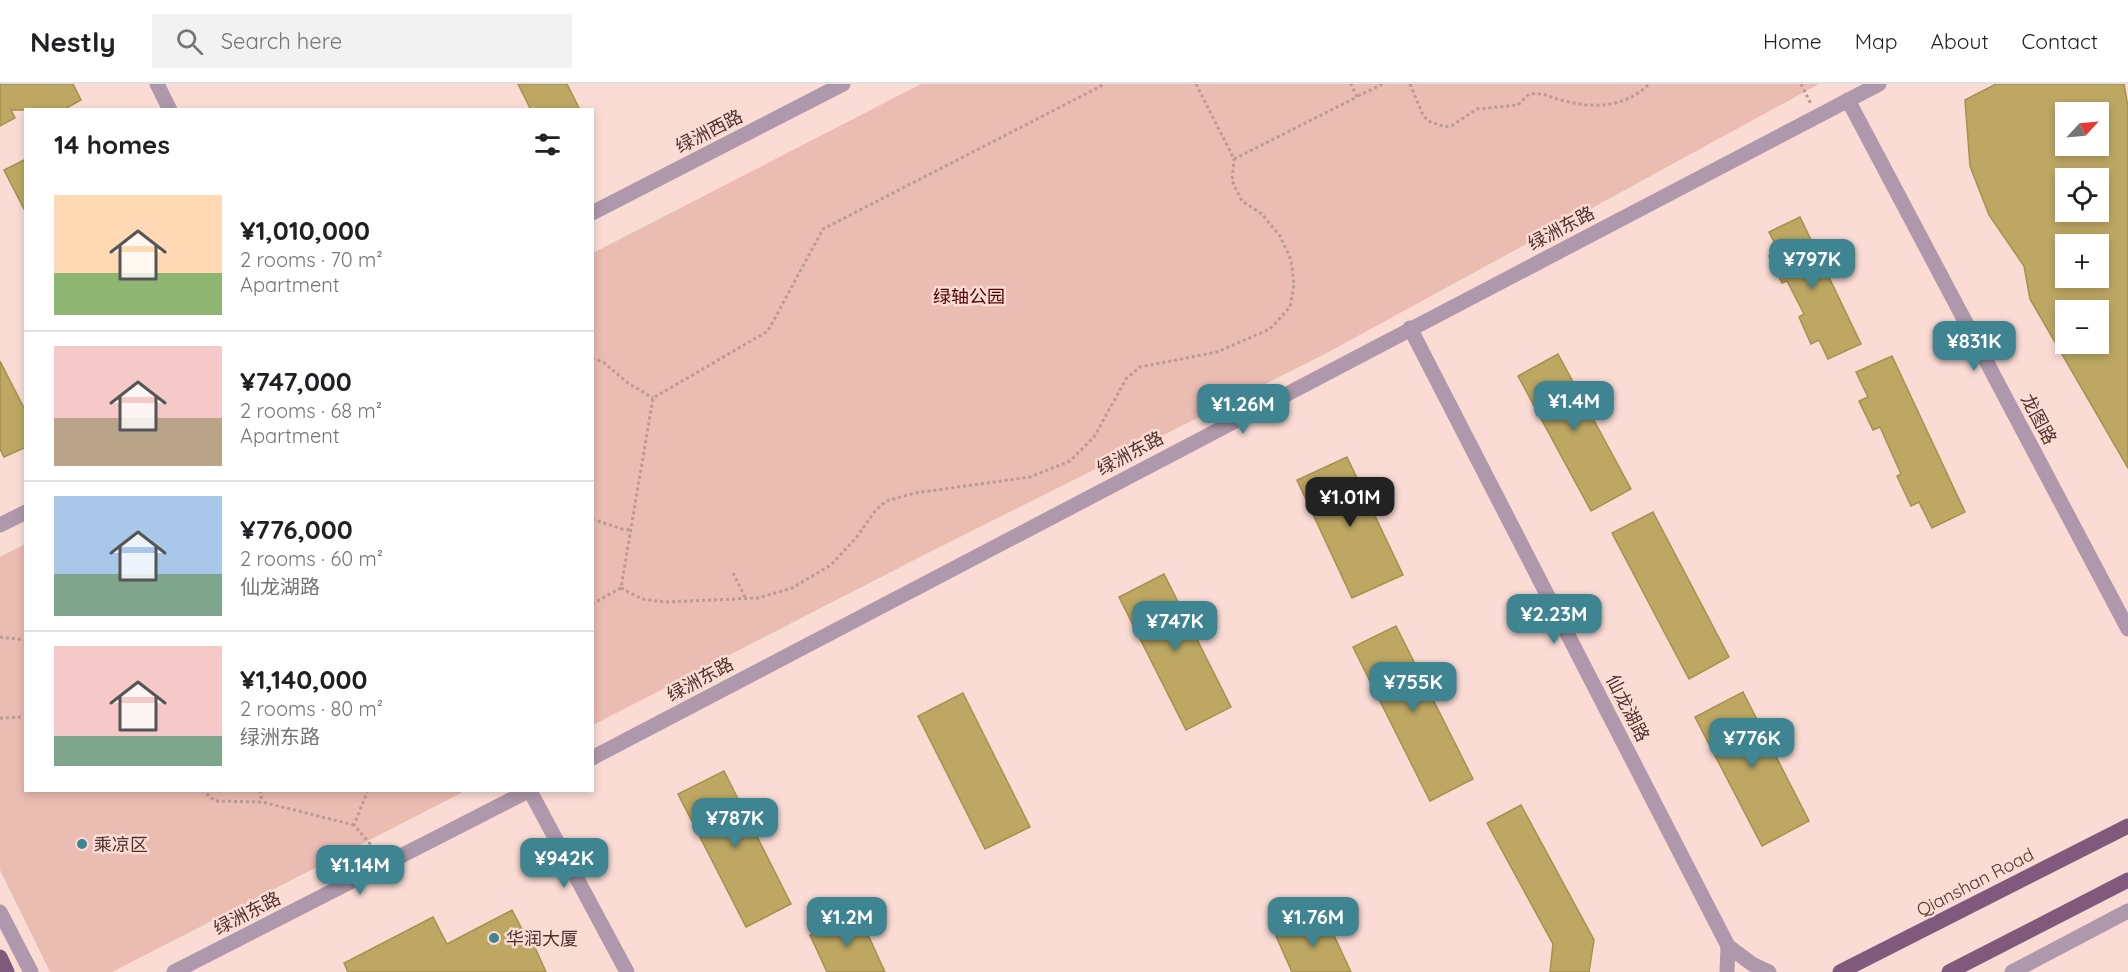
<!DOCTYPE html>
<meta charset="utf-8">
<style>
:root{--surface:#fff;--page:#f2f2f2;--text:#202124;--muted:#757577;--line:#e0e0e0;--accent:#3f8491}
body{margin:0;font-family:Quicksand,"Noto Sans SC",sans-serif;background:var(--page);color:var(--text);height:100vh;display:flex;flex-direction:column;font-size:22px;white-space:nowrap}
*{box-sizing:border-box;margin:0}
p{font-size:20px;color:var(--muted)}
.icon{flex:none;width:33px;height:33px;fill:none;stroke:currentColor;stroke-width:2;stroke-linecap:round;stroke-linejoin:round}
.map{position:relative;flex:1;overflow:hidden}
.drawer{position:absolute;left:24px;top:24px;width:570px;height:684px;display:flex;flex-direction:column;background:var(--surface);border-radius:0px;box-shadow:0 3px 9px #0003}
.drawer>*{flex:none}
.needle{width:39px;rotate:64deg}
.controls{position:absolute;left:2055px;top:18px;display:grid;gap:12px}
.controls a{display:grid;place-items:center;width:54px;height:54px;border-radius:0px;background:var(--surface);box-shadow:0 3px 9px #0003;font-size:30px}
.price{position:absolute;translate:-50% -51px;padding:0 14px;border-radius:12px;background:var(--accent);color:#fff;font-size:20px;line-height:39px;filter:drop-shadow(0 2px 3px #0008)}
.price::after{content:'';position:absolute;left:50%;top:36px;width:18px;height:14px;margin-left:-9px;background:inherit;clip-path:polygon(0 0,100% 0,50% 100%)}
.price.current{background:#222;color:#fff}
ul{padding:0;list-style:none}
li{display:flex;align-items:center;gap:18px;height:150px;padding:0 30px}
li+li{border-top:2px solid var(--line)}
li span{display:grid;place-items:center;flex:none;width:168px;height:120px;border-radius:0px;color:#555}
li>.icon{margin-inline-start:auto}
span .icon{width:72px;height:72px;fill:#fffc;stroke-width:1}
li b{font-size:26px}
h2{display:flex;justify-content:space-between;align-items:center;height:72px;padding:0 30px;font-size:26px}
header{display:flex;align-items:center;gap:36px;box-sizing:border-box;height:84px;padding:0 30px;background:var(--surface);border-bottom:2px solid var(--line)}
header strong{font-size:28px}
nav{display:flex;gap:33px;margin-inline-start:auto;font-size:21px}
.search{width:420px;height:54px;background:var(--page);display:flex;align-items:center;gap:15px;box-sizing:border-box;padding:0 21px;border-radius:0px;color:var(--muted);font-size:22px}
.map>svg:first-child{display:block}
.green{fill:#ebbcb2}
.building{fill:#bda763;stroke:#a7904d;stroke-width:1.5;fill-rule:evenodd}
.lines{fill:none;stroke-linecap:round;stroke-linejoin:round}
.path{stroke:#ba9b94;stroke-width:3;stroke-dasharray:3 3;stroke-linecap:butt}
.minor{stroke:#af98ab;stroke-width:15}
.major{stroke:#81597c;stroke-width:15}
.poi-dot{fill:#3f8491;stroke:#fbdcd5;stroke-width:2}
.labels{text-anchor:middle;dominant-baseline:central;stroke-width:5;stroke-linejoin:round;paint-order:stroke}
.street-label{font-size:18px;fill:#50322c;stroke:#fbdcd5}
.park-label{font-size:18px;fill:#540200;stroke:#fbdcd5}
.poi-label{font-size:18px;fill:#50322c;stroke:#fbdcd5;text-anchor:start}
</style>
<header>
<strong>Nestly</strong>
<div class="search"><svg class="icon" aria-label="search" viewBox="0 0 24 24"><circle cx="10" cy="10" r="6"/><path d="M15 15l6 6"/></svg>Search here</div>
<nav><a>Home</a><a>Map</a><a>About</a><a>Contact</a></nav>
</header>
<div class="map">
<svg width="2128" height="888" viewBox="0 0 2128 888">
<rect width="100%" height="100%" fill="#fbdcd5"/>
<!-- green -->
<g class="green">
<path d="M 921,0 L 1819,0 L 1325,270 L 922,472 L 593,641 L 593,169 Z"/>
<path d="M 25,460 L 26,706 L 465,707 L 112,888 L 50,888 L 0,786 L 0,473 Z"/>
</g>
<!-- building -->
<g class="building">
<path d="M 0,0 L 73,0 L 81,16 L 63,26 L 11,26 L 15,34 L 0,42 Z"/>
<path d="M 518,0 L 567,0 L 580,26 L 531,26 Z"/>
<path d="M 1996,0 L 2124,0 L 2128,23 L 2128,384 L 2030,215 L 2024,182 L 1989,131 L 1970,82 L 1965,16 ZM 2066,28 L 2098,28 L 2098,62 L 2066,62 ZM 2066,94 L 2098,94 L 2098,128 L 2066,128 ZM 2066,160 L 2098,160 L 2098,194 L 2066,194 ZM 2066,226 L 2098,226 L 2098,260 L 2066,260 Z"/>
<path d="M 26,75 L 26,129 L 4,86 Z"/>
<path d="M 1800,133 L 1861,260 L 1828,275 L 1819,256 L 1811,260 L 1799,233 L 1804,230 L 1787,197 L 1782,199 L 1769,172 L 1779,168 L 1769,148 Z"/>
<path d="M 1558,270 L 1631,405 L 1591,427 L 1518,292 Z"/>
<path d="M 1892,272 L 1965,428 L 1932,444 L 1919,418 L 1911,422 L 1897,392 L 1901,390 L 1880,343 L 1873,346 L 1859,317 L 1868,313 L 1856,288 Z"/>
<path d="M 0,277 L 26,328 L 26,363 L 4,373 L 0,365 Z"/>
<path d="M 1347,373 L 1403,491 L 1352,514 L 1297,396 Z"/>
<path d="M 1653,428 L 1729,573 L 1689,595 L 1612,449 Z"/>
<path d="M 1164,490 L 1231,623 L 1186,646 L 1119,513 Z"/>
<path d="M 1396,542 L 1473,695 L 1430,717 L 1353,563 Z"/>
<path d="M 1743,608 L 1809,737 L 1762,762 L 1695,633 Z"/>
<path d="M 963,609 L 1030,743 L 985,765 L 918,632 Z"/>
<path d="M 724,687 L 791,820 L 746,843 L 678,710 Z"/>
<path d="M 1521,721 L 1594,856 L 1589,888 L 1550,888 L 1553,860 L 1487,739 Z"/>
<path d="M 512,826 L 524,849 L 528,848 L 546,888 L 348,888 L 344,879 L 433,833 L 447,860 Z"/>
<path d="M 858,829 L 885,888 L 827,888 L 810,851 Z"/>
<path d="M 1324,830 L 1351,888 L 1292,888 L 1276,852 Z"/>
</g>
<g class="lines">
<!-- path -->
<g class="path">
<path d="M 1196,0 L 1234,75 L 1357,13 L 1351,0"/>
<path d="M 1410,0 L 1423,31 L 1428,37 L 1445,43 L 1453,41 L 1477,25 L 1518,21 L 1529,10 C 1546,9 1546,12 1561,16 C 1593,25 1625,24 1649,0"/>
<path d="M 1801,0 L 1811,20"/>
<path d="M 1358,12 L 1383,0"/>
<path d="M 592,274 L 603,278 L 628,299 L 653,314"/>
<path d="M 592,435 L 622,445 L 631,446"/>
<path d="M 733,489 L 746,515"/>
<path d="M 621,504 L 642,515 L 666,518 L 758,514 L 792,504 L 831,481 L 856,454 L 875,427 L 886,417 L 915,409 L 1030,393 L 1070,377 L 1094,353 L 1126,295 L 1140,283 L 1217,268 L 1270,245 L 1290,223 L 1294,201 L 1291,176 L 1280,152 L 1262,130 L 1242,117 L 1232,97 L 1234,75"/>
<path d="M 592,520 L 621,504 L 653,314 L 768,247 L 823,145 L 1105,0"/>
<path d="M 0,553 L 26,556"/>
<path d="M 0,634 L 26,633"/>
<path d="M 202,706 L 215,717 L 262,718 L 354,741"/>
<path d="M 260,706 L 262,718"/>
<path d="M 368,706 L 354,741 L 378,769"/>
</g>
<!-- minor -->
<g class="minor">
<path d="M 157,0 L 170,26"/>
<path d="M 1848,16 L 2128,545"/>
<path d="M 592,129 L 843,0"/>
<path d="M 1410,244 L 1728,862"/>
<path d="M 0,441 L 26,428"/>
<path d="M 592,674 L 1879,0"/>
<path d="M 530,707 L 627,888"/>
<path d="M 0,828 L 31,888"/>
<path d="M 174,888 L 530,706"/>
<path d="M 1727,888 L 1728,862 L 1752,880 L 1769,888"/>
<path d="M 2012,888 L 2128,827"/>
</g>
<!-- major -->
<g class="major">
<path d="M 0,873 L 7,888"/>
<path d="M 1840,888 L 2128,742"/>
<path d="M 1949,888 L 2128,796"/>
</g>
</g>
<!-- markers -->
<g class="poi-dot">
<circle cx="82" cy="760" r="6"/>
<circle cx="494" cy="854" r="6"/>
</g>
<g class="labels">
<!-- street labels -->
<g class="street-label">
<text transform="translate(709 47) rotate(-27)">绿洲西路</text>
<text transform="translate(1561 144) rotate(-28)">绿洲东路</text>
<text transform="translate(2039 335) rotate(62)">龙图路</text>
<text transform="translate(1130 369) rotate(-28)">绿洲东路</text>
<text transform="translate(700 595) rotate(-28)">绿洲东路</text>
<text transform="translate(1628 624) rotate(63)">仙龙湖路</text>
<text transform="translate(1975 798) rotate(-27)">Qianshan Road</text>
<text transform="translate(247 829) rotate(-27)">绿洲东路</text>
</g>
<!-- park labels -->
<g class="park-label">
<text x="969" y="212">绿轴公园</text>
</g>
<!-- poi labels -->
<g class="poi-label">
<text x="94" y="760">乘凉区</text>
<text x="506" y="854">华润大厦</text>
</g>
</g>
</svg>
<div class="controls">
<a><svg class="needle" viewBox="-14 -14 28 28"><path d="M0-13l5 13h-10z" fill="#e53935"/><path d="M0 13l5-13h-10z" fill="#757577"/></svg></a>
<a><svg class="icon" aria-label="locate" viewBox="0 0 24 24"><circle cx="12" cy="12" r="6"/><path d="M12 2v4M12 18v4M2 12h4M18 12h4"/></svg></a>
<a>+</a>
<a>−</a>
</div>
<b class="price" style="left:1812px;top:206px">¥797K</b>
<b class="price" style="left:1974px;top:288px">¥831K</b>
<b class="price" style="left:1574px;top:348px">¥1.4M</b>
<b class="price" style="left:1243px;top:351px">¥1.26M</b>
<b class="price current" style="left:1350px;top:444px">¥1.01M</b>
<b class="price" style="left:1554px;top:561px">¥2.23M</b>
<b class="price" style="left:1175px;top:568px">¥747K</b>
<b class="price" style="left:1413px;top:629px">¥755K</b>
<b class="price" style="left:1752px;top:685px">¥776K</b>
<b class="price" style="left:735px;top:765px">¥787K</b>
<b class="price" style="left:564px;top:805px">¥942K</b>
<b class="price" style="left:360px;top:812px">¥1.14M</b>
<b class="price" style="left:847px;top:864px">¥1.2M</b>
<b class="price" style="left:1313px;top:864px">¥1.76M</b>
<section class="drawer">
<h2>14 homes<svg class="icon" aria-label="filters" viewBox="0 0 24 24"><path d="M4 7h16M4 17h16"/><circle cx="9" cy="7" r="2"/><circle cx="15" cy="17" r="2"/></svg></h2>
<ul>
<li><span style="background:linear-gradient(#ffd9b3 65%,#8fb573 0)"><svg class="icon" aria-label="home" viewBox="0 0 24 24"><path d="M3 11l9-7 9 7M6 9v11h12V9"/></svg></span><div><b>¥1,010,000</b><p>2 rooms · 70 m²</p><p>Apartment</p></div></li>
<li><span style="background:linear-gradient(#f6c9c9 60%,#b9a48a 0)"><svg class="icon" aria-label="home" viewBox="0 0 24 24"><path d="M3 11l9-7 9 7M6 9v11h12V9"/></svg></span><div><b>¥747,000</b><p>2 rooms · 68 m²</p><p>Apartment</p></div></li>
<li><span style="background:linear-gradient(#a9c7e8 65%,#7fa58c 0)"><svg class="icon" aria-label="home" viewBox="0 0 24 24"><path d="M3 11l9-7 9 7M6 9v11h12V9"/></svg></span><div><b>¥776,000</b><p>2 rooms · 60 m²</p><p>仙龙湖路</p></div></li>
<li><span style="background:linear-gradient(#f6c9c9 75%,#7fa58c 0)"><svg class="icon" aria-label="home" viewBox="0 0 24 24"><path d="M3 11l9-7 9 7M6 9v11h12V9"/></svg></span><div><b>¥1,140,000</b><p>2 rooms · 80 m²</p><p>绿洲东路</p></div></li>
</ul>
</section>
</div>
